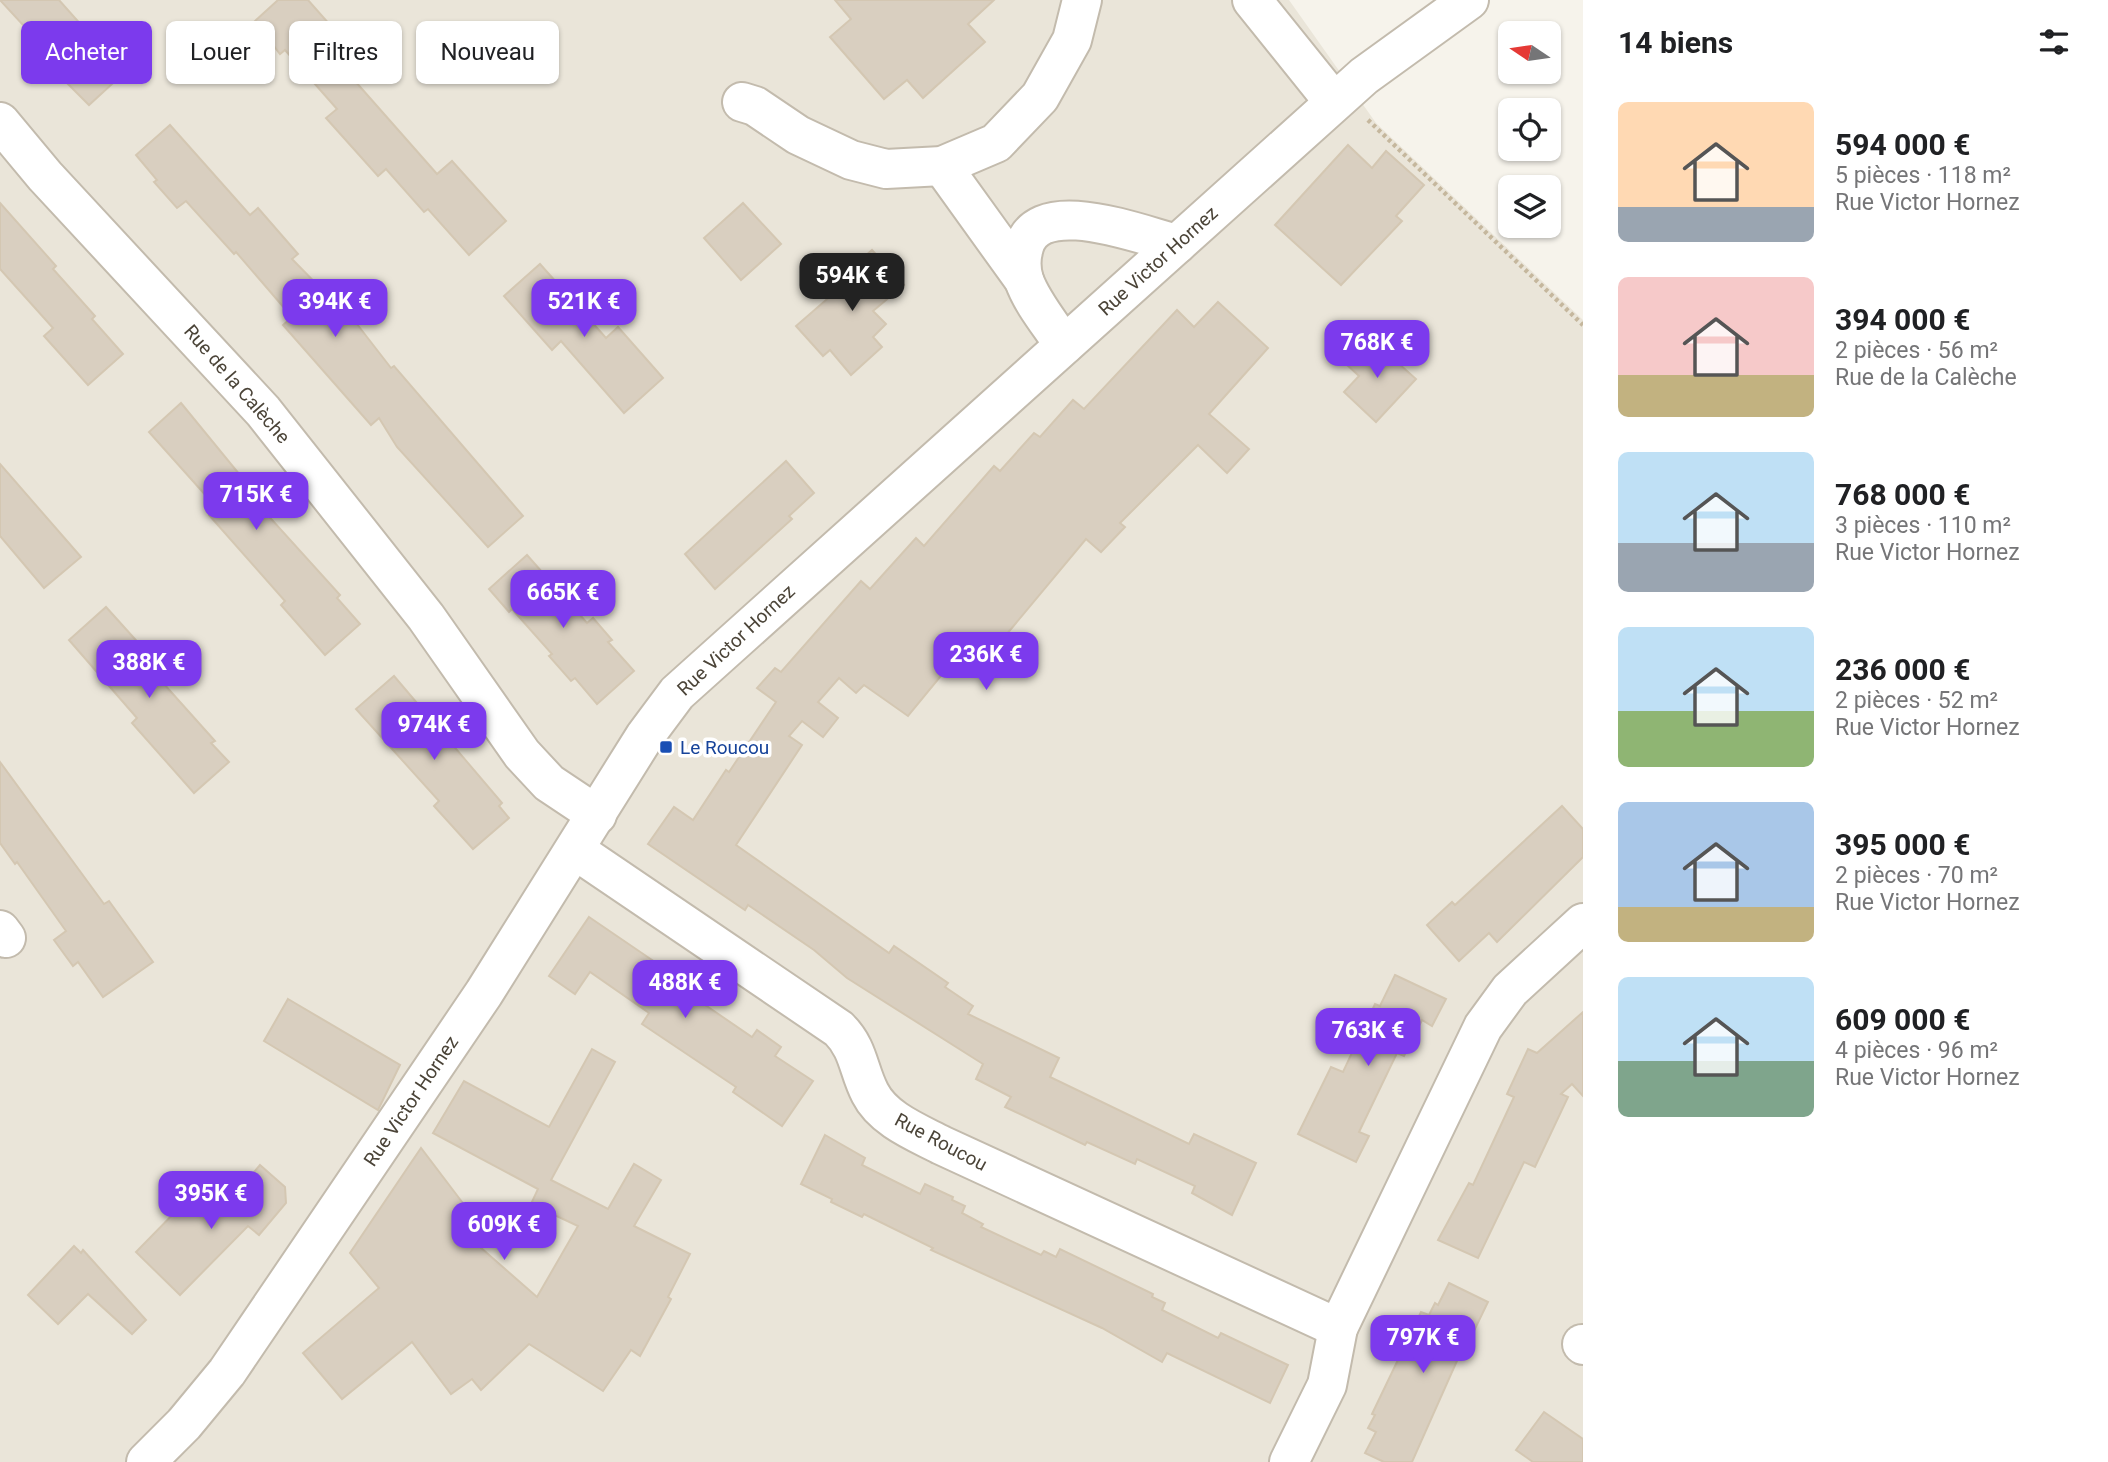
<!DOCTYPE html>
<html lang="fr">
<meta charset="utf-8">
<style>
:root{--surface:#fff;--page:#f6f6f6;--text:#202124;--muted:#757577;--accent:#7c3aed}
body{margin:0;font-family:Roboto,sans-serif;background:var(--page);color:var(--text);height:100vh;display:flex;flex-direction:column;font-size:26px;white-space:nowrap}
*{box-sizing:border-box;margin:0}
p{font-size:23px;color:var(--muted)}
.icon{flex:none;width:38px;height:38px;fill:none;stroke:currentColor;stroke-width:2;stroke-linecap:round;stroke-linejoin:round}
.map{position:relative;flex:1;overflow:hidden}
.side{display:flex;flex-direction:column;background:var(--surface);width:525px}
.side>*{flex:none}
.hud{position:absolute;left:21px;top:21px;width:665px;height:63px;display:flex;gap:14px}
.needle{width:46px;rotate:283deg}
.controls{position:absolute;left:1498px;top:21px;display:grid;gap:14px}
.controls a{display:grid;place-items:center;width:63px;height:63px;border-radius:10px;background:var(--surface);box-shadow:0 2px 5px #0004;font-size:35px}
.price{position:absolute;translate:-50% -60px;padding:0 16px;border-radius:14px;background:var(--accent);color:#fff;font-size:23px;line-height:46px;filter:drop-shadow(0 2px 4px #0008)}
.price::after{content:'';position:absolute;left:50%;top:42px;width:21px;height:16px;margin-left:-10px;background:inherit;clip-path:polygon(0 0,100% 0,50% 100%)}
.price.active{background:#222;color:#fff}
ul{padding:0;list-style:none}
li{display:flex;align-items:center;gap:21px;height:175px;padding:0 35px}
li span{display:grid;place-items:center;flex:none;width:196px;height:140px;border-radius:10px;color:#555}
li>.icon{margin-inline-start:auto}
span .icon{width:84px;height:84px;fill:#fffc;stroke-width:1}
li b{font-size:30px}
h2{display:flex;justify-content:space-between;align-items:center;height:84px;padding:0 35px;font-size:30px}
.tag{padding:0 24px;border-radius:10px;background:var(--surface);box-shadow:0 2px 5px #0004;font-size:24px;line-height:63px}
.tag.active{background:var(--accent);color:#fff}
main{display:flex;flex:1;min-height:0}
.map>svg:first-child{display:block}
.residential{fill:#eae5d9}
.building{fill:#d9cfc0;stroke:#d4c7b2;stroke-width:2}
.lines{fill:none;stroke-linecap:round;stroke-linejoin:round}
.minor-casing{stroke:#c3bbad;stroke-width:42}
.path{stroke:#c5b79d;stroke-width:4.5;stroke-dasharray:3.5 3.5;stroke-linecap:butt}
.minor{stroke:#fff;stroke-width:38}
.transit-dot{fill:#1a4fb4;stroke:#fff;stroke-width:2.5}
.labels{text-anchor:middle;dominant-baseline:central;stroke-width:7;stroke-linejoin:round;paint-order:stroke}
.street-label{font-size:19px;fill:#4b4438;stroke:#fff}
.transit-label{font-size:19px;fill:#164399;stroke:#fff;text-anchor:start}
</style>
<main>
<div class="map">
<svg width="1583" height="1462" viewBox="0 0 1583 1462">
<rect width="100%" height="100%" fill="#f6f3eb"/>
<!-- residential -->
<path class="residential" d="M 0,0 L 1289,0 L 1376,123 L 1583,320 L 1583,1462 L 0,1462 Z"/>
<!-- building -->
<g class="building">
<path d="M 0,0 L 59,0 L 124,73 L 89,105 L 42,58 L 48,52 Z"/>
<path d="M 278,0 L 308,0 L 361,60 L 347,72 L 437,174 L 452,161 L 506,221 L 469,255 L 428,209 L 424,212 L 386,169 L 378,176 L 326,118 L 337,109 L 285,50 L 280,54 L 255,21 Z"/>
<path d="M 835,0 L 994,0 L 968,24 L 985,42 L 923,98 L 907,80 L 884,99 L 830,37 L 851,19 Z"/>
<path d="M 170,125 L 250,215 L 258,208 L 298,254 L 292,259 L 336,304 L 339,301 L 391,368 L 394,366 L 523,516 L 488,547 L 397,447 L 379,418 L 371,425 L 283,325 L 292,317 L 236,252 L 234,254 L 186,201 L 177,208 L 154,182 L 157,180 L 136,155 Z"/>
<path d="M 1348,145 L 1372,168 L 1386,151 L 1424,185 L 1396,216 L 1402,221 L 1341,285 L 1275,225 Z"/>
<path d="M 0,203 L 56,266 L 53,269 L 95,316 L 92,319 L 123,354 L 88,385 L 44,336 L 53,328 L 0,269 Z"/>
<path d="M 743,203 L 781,244 L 741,280 L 704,238 Z"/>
<path d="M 872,250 L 904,285 L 873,311 L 886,324 L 873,337 L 882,347 L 851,375 L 830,350 L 823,356 L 796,326 L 833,294 L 828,289 Z"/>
<path d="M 540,264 L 606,338 L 618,327 L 663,378 L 624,413 L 561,341 L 552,350 L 504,296 Z"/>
<path d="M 1218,302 L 1268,348 L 1209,414 L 1249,449 L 1227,473 L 1198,445 L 1120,523 L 1125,527 L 1101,552 L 1086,539 L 996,647 L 990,641 L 978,653 L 967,644 L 908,716 L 864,685 L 856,693 L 839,678 L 818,702 L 838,718 L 823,737 L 802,721 L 789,736 L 802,745 L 736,845 L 889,953 L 894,946 L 948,983 L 945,987 L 973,1006 L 968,1014 L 1059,1058 L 1050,1077 L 1189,1144 L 1194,1134 L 1256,1163 L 1232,1215 L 1192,1193 L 1195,1186 L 1137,1159 L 1135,1164 L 1087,1142 L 1085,1145 L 1005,1107 L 1011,1097 L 976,1079 L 983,1064 L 847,978 L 814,950 L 748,905 L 745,910 L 648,844 L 674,807 L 693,820 L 726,770 L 729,772 L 776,702 L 757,688 L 775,668 L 781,672 L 861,581 L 870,589 L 916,538 L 924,546 L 994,466 L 1000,471 L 1034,433 L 1040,437 L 1073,400 L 1084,409 L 1177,310 L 1194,327 Z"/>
<path d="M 1371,339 L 1416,379 L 1376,422 L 1344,392 L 1359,376 L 1346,364 Z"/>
<path d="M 181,403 L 258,497 L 254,500 L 340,595 L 337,598 L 360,624 L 325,655 L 281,605 L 285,601 L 209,515 L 217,508 L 149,432 Z"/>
<path d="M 786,461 L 814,493 L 789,516 L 792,519 L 715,589 L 685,554 Z"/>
<path d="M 0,464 L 81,557 L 44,588 L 0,536 Z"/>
<path d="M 527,555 L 587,623 L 593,618 L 612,640 L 608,642 L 634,671 L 597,704 L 575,678 L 571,681 L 549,656 L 552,654 L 512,609 L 509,612 L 489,589 Z"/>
<path d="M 106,607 L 152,658 L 146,664 L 215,741 L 211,743 L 229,762 L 194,793 L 132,723 L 137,718 L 69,640 Z"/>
<path d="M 394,676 L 502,803 L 499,806 L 509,818 L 473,849 L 434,806 L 439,801 L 356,709 Z"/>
<path d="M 0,762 L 104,904 L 109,901 L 153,962 L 103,997 L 78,962 L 73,966 L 54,940 L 66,931 L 17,862 L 15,864 L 0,843 Z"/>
<path d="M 1562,806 L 1583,829 L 1583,857 L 1497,942 L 1489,933 L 1459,961 L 1427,925 L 1452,902 L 1455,905 Z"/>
<path d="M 589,917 L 693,988 L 689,994 L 752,1037 L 757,1030 L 781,1047 L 775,1056 L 813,1081 L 782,1126 L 733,1092 L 736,1087 L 642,1024 L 649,1013 L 590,972 L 575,994 L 549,976 Z"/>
<path d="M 1395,975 L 1446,999 L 1432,1026 L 1422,1020 L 1404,1056 L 1397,1053 L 1359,1132 L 1369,1136 L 1356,1162 L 1298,1134 L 1331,1067 L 1343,1072 L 1375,1004 L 1380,1006 Z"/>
<path d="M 288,999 L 400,1065 L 378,1110 L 264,1041 Z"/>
<path d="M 1583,1012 L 1583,1096 L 1572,1084 L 1561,1094 L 1568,1097 L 1535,1167 L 1524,1162 L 1478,1258 L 1438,1240 L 1469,1183 L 1473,1185 L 1514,1097 L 1507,1094 L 1528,1049 L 1537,1053 Z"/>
<path d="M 592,1049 L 615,1062 L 551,1180 L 608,1209 L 634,1164 L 661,1180 L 634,1226 L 690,1254 L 668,1297 L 671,1299 L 640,1356 L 631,1350 L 603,1391 L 529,1344 L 481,1390 L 472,1379 L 451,1394 L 412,1342 L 342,1399 L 303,1353 L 379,1288 L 350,1253 L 421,1148 L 484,1231 L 472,1240 L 537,1297 L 578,1226 L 531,1204 L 538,1189 L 433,1133 L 464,1081 L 549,1127 Z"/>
<path d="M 825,1135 L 865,1158 L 862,1165 L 920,1194 L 925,1184 L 953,1197 L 952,1200 L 965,1206 L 962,1213 L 983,1224 L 981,1227 L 1041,1255 L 1044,1251 L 1056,1257 L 1060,1249 L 1153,1294 L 1152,1297 L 1165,1303 L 1162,1310 L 1218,1338 L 1221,1333 L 1288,1365 L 1270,1403 L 1167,1353 L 1162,1362 L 1102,1328 L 931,1250 L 933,1248 L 864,1214 L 862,1217 L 831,1202 L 832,1199 L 801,1184 Z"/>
<path d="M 260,1165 L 285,1187 L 286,1203 L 259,1235 L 248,1226 L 180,1295 L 136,1252 L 189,1198 L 212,1221 Z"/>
<path d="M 74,1246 L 81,1253 L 83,1250 L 146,1320 L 132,1334 L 88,1294 L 58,1324 L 28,1295 Z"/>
<path d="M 1449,1283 L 1488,1302 L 1471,1337 L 1468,1336 L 1412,1462 L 1384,1462 L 1365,1453 L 1376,1432 L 1368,1428 L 1375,1415 L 1372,1414 L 1421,1312 L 1429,1315 L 1435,1303 L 1438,1305 Z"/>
<path d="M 1544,1412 L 1583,1439 L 1583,1462 L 1533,1462 L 1516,1450 Z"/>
</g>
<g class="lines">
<!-- minor casing -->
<g class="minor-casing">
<g id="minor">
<path d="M 1252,0 L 1334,102"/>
<path d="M 742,102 L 755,106 L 798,135 L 851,160 L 886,169 L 942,166 L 996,143 L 1040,97 L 1072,40 L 1082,0"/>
<path d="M 0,122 L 45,176 L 263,411 L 426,617 L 522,754 L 549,783 L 597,815"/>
<path d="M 942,166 L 1024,280"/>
<path d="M 1064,345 C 1051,325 1032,303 1024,280 C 1021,270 1021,257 1024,247 C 1038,194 1140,235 1177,244"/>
<path d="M 575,850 L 839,1029 C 859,1049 858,1070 870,1093 C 883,1119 916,1132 941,1145 L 1338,1328 L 1483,1027 L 1510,990 L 1583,923"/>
<path d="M 0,930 L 6,938"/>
<path d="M 1582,1344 L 1583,1345"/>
<path d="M 146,1462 L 184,1424 L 227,1372 L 484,993 L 645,736 L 677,693 L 1364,76 L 1469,0"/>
<path d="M 1289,1462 L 1327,1385 L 1338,1328"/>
</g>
</g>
<!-- path -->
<path class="path" d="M 1368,120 L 1583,325"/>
<!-- minor -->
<use href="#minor" class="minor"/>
</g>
<!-- markers -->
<rect class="transit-dot" x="659" y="740" width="14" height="14" rx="3.5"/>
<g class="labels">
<!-- street labels -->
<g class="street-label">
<text transform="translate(1158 261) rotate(-42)">Rue Victor Hornez</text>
<text transform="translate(237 384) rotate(49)">Rue de la Calèche</text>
<text transform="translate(736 640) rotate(-43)">Rue Victor Hornez</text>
<text transform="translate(411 1101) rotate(-56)">Rue Victor Hornez</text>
<text transform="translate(941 1142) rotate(28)">Rue Roucou</text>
</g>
<!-- transit labels -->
<g class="transit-label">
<text x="680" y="747">Le Roucou</text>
</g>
</g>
</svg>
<div class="controls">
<a><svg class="needle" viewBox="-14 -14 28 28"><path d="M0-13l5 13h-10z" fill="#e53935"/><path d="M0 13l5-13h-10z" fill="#757577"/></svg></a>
<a><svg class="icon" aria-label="locate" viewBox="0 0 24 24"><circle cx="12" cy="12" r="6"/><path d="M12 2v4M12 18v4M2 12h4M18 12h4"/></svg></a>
<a><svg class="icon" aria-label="layers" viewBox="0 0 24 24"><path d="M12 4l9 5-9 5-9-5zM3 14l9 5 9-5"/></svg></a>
</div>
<b class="price active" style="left:852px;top:313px">594K €</b>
<b class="price" style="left:335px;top:339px">394K €</b>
<b class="price" style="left:584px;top:339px">521K €</b>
<b class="price" style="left:1377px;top:380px">768K €</b>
<b class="price" style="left:256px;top:532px">715K €</b>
<b class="price" style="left:563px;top:630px">665K €</b>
<b class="price" style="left:986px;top:692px">236K €</b>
<b class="price" style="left:149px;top:700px">388K €</b>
<b class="price" style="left:434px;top:762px">974K €</b>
<b class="price" style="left:685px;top:1020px">488K €</b>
<b class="price" style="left:1368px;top:1068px">763K €</b>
<b class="price" style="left:211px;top:1231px">395K €</b>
<b class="price" style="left:504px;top:1262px">609K €</b>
<b class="price" style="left:1423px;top:1375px">797K €</b>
<div class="hud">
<a class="tag active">Acheter</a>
<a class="tag">Louer</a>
<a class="tag">Filtres</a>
<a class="tag">Nouveau</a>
</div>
</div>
<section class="side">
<h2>14 biens<svg class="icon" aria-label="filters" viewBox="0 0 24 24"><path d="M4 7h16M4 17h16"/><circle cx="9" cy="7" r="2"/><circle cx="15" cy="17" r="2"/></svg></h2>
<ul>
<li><span style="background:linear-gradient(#ffd9b3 75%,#9aa5b1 0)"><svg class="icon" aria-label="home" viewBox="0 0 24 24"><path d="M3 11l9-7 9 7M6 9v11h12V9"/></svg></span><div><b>594 000 €</b><p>5 pièces · 118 m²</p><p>Rue Victor Hornez</p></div></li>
<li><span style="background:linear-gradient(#f6c9c9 70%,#c2b280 0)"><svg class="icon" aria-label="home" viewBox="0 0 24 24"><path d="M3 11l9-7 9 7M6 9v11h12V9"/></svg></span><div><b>394 000 €</b><p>2 pièces · 56 m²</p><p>Rue de la Calèche</p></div></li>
<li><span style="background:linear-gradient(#bfe0f5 65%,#9aa5b1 0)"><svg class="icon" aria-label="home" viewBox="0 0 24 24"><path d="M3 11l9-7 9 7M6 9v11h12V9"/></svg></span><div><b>768 000 €</b><p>3 pièces · 110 m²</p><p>Rue Victor Hornez</p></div></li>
<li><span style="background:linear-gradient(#bfe0f5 60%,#8fb573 0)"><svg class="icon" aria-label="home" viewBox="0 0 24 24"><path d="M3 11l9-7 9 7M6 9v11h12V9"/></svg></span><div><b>236 000 €</b><p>2 pièces · 52 m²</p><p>Rue Victor Hornez</p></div></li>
<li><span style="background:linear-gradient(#a9c7e8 75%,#c2b280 0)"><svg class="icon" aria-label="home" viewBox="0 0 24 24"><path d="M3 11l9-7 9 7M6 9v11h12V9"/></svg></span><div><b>395 000 €</b><p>2 pièces · 70 m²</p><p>Rue Victor Hornez</p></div></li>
<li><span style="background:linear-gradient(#bfe0f5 60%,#7fa58c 0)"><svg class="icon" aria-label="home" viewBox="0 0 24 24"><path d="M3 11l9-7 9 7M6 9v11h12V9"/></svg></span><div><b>609 000 €</b><p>4 pièces · 96 m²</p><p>Rue Victor Hornez</p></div></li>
</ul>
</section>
</main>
